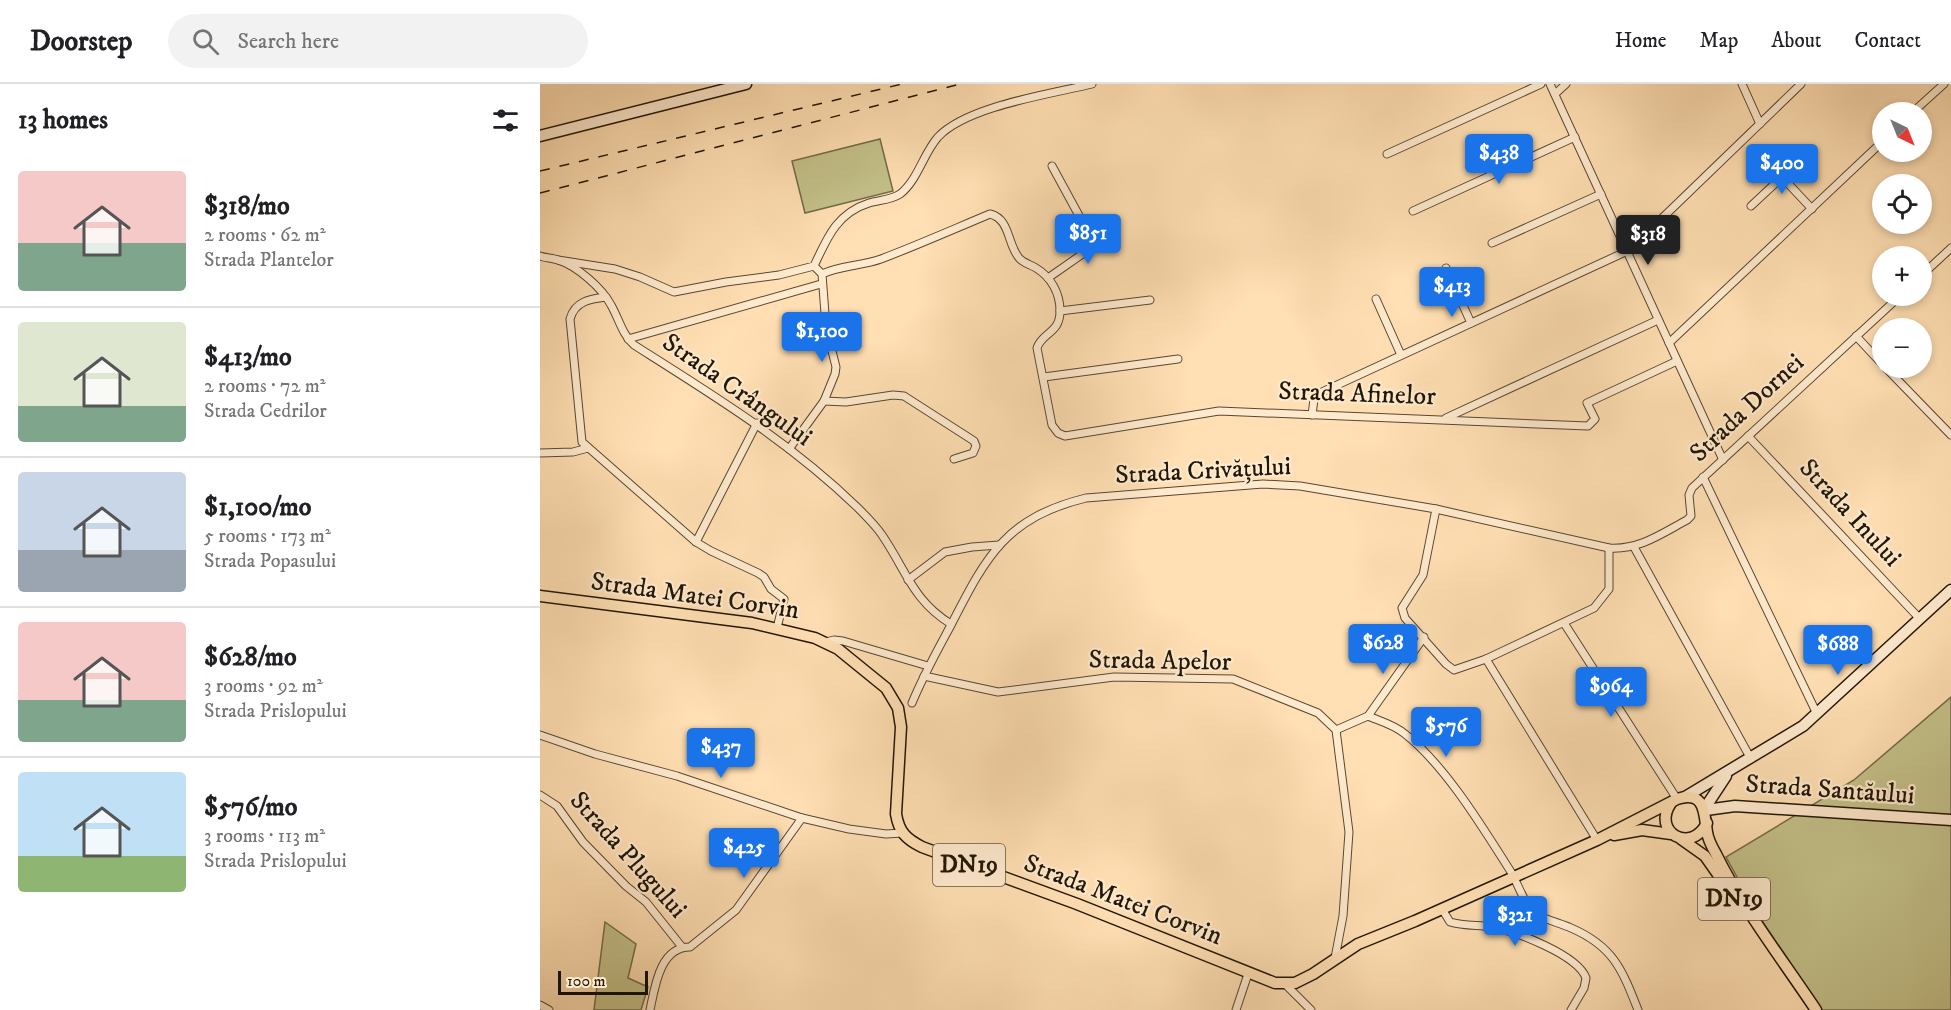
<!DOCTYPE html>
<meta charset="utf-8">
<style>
:root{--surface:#fff;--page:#f2f2f2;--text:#202124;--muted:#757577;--line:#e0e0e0;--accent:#1a73e8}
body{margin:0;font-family:"IM FELL DW Pica",serif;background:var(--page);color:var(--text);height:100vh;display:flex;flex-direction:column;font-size:22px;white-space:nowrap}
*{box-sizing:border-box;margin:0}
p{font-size:20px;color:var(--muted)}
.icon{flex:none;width:33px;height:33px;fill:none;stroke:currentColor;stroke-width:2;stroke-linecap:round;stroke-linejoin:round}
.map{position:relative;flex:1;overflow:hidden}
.drawer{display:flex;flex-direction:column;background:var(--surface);width:540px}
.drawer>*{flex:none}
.needle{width:39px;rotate:137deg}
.fabs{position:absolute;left:1332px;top:18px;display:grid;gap:12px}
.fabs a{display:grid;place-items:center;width:60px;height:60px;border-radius:50%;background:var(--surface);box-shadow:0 3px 9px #0003;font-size:30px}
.scale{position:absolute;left:18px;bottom:15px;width:90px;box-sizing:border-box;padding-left:6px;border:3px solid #211605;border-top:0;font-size:16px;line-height:21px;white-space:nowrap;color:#211605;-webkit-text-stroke:4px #ffeace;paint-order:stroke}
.price{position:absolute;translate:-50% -51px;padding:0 14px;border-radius:6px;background:var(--accent);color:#fff;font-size:20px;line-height:39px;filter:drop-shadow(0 2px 3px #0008)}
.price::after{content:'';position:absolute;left:50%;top:36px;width:18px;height:14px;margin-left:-9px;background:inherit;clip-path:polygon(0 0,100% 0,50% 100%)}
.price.on{background:#222;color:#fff}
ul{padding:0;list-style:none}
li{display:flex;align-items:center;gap:18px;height:150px;padding:0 18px}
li+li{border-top:2px solid var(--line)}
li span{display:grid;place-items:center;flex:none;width:168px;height:120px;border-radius:6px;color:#555}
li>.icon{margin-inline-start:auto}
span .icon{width:72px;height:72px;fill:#fffc;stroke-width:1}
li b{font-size:26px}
h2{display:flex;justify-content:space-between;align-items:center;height:72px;padding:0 18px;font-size:26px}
header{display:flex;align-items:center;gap:36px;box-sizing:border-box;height:84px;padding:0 30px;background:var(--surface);border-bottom:2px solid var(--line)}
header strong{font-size:28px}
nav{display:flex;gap:33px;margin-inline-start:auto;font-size:21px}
.search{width:420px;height:54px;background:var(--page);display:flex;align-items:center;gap:15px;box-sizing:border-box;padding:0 21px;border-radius:33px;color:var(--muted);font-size:22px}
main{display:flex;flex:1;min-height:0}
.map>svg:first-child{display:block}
.green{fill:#c4c18a;stroke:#726c48;stroke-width:1.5}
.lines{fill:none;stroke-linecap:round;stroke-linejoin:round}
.street-casing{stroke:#584830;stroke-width:9}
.secondary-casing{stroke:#211605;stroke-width:13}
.primary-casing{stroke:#211605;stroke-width:13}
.street{stroke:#ffeace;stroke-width:7}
.secondary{stroke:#ffeace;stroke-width:10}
.primary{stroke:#ffdfb3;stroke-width:10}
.rail{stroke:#211605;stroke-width:1.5;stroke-dasharray:10 10;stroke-linecap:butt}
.labels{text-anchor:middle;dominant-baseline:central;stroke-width:4.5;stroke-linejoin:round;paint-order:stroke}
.shield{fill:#ffeace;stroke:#645641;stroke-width:1.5}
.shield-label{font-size:24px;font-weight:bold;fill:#211605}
.street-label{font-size:26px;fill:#211605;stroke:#ffeace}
</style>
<header>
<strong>Doorstep</strong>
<div class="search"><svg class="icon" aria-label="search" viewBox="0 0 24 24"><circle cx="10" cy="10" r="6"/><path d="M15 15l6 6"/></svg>Search here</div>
<nav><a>Home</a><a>Map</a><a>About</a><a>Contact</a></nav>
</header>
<main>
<section class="drawer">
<h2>13 homes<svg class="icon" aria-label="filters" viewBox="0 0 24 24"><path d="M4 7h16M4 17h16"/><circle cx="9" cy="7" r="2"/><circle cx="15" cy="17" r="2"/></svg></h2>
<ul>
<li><span style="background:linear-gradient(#f6c9c9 60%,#7fa58c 0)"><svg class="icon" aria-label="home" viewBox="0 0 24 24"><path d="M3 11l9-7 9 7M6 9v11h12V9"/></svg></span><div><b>$318/mo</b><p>2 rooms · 62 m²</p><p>Strada Plantelor</p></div></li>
<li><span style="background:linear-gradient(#dfe7d0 70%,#7fa58c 0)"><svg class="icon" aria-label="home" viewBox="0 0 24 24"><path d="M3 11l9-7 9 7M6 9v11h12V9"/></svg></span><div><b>$413/mo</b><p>2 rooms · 72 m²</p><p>Strada Cedrilor</p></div></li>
<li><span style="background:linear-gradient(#c9d6e8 65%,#9aa5b1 0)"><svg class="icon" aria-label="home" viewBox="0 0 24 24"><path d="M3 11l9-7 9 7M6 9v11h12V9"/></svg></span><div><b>$1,100/mo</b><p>5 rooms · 173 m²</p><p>Strada Popasului</p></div></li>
<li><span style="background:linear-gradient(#f6c9c9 65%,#7fa58c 0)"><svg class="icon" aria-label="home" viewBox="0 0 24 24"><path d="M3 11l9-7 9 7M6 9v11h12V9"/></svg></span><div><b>$628/mo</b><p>3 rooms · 92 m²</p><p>Strada Prislopului</p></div></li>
<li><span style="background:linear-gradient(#bfe0f5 70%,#8fb573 0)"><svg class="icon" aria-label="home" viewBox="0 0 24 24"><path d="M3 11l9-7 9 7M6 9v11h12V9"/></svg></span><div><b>$576/mo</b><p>3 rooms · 113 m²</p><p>Strada Prislopului</p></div></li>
</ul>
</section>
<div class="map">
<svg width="1411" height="926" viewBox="0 0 1411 926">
<rect width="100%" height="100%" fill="#ffdfb3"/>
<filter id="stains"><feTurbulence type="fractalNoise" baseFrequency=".00333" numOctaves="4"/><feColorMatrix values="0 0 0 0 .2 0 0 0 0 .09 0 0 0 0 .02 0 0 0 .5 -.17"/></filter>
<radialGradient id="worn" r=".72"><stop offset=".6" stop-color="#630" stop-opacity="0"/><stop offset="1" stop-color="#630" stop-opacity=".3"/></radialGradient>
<!-- green -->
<g class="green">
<path d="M 340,55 L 353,107 L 265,129 L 252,77 Z"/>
<path d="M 1411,613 L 1411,926 L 1279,926 L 1229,851 L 1186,773 L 1314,696 Z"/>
<path d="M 65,838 L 96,860 L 88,894 L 108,903 L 101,926 L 54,926 Z"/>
</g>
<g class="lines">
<!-- street casing -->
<g class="street-casing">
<g id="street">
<path d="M 1010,0 L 1183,376"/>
<path d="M 1202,0 L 1220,40"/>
<path d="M 1015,10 L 1026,0"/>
<path d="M 1373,28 L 1404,0"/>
<path d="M 847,70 L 1001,0"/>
<path d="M 512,82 L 555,161"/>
<path d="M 1211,122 L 1242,93 L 1272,125"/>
<path d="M 873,127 L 1035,53"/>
<path d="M 952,159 L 1061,110"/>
<path d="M 0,172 C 6,174 13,174 18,176 C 37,182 62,204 71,221 C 79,235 82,250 94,261 C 173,311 250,358 318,424 C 327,433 336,442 342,451 C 366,486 373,517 411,540"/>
<path d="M 18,176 L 75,185 L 100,193 L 134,208 L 186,198 L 239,191 L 274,182 C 287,154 297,129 329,119 C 339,116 351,116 360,110 C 378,96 383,70 398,53 C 427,22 511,10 552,0"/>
<path d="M 906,184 L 931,239"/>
<path d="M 282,190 C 301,181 322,182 341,175 C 378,161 414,145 450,130 C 471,135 467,162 480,175 C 484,179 491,181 496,184 C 511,193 520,209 520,227 C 520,250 502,248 497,264 L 512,341 L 518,349 L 525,352 L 679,327 L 1048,342 L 1055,335 L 1047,319 L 1137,277"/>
<path d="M 1382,191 L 1411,164"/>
<path d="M 508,194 L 574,148"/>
<path d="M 66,213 C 50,215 35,217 30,235 L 42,358 L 156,458 L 171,467 L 218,489 L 224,493 L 231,505 L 244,515 L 237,544"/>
<path d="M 836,215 L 861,271"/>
<path d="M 520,227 L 610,216"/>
<path d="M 1316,252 L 1342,280"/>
<path d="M 88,255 L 281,200"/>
<path d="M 1129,259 L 1342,58"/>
<path d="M 1346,284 L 1411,351"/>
<path d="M 504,293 L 638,275"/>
<path d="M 284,317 L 306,318 L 353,311 L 364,312 L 434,357 L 436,362 L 433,369 L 414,375"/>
<path d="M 772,331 L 774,315 L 782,308 L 1096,163 L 1115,141 L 1261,0"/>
<path d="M 906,334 L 1118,236"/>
<path d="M 1208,352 L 1380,535"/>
<path d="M 249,365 L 284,317 L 295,290 L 296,283 L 286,243 L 282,190 L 274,182"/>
<path d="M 0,369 L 33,368 L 48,364"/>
<path d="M 1163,393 L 1277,630"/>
<path d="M 896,425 L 883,491 L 862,524 L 865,534 L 906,580 L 914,586 L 946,575 L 1054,524 L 1069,505 L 1069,464"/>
<path d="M 156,458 L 217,339"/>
<path d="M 1094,463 L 1211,675"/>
<path d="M 368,496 L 405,468 L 432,463 L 459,461"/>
<path d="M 1024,539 L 1137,715"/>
<path d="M 286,558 L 294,556 L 303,557 L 388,582"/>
<path d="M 946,575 L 1057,756"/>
<path d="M 384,592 L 458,608 L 574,593 L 693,595 L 778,629 L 796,646 L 809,748 L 803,832 L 795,874"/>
<path d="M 372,619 C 383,592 397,567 411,541 C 446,473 465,434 546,414 L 723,400 L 760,402 L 896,425 L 1069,464 C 1099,466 1121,450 1147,436 L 1151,432 L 1149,411 L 1152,404 L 1360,212"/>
<path d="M 828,632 L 884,553"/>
<path d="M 796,646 L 828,632 C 840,637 855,641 865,650 C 905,681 943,744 971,788 C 977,798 985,821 993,828 C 1002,835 1020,839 1031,844 C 1073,862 1082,885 1098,926"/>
<path d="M 0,651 L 55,670 L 137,692 L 262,734 L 309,745 L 346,750 L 362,749"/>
<path d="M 0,711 L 17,722 L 43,758 L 86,802 L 106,818 L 142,863"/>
<path d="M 902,825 L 910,838 C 923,842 938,841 952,843 C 975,847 1038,871 1046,894 L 1044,904 L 1031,926"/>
<path d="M 984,852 L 992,828"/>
<path d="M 745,900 L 771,926"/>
<path d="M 0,921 L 9,926"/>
<path d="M 110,926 C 115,902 120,863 150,863 L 196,826 L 262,734"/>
<path d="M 696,926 L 708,890"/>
</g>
</g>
<!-- secondary casing -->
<g class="secondary-casing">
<g id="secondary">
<path d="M 0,52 L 206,0"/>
<path d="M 1145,713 L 1263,642 L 1411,506"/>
<path d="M 1165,724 L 1186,692"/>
<path d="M 1166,726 L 1195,722 L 1411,736"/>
</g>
</g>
<!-- primary casing -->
<g class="primary-casing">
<g id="primary">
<path d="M 0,512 L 212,539 L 275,554 L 298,565 L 346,604 L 358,624 L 361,643 L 356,730 C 359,748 366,755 382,763 L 537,820 L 735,899 L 755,899 L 773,890 L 818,860 L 875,837 L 1057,756 L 1137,715 C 1166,706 1164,730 1167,748 C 1168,756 1172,763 1176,770 C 1203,825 1242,875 1276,926"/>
<path d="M 1131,719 C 1111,748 1151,771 1167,739"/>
<path d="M 1074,751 L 1102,746 L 1131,750"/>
<path d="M 1141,755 L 1165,772 L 1186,802"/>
</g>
</g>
<!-- street -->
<use href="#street" class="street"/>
<!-- secondary -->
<use href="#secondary" class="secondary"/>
<!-- primary -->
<use href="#primary" class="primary"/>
<!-- rail -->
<g class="rail">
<path d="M 0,87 L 362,0"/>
<path d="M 0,109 L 420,0"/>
</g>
</g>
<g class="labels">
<!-- shield labels -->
<g class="shield">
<rect x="393" y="760" width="72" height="42" rx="4.5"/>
<rect x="1158" y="794" width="72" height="42" rx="4.5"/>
</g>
<g class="shield-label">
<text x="429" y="781">DN19</text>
<text x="1194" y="815">DN19</text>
</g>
<!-- street labels -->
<g class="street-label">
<text transform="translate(197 306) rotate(35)">Strada Crângului</text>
<text transform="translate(817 310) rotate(2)">Strada Afinelor</text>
<text transform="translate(1207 324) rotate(-43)">Strada Dornei</text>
<text transform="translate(663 387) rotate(-3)">Strada Crivățului</text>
<text transform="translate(1310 429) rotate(47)">Strada Inului</text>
<text transform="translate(155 512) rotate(8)">Strada Matei Corvin</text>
<text transform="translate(620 577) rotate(1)">Strada Apelor</text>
<text transform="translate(1290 706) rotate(4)">Strada Santăului</text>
<text transform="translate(88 771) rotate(48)">Strada Plugului</text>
<text transform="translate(583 816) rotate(21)">Strada Matei Corvin</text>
</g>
</g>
<rect width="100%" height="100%" filter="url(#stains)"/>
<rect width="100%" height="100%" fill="url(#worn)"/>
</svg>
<div class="fabs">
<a><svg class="needle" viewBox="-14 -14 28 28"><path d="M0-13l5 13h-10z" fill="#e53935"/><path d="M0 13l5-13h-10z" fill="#757577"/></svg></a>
<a><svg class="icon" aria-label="locate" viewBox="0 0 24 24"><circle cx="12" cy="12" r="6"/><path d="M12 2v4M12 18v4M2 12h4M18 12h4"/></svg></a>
<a>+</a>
<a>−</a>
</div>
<div class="scale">100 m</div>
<b class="price" style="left:959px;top:101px">$438</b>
<b class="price" style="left:1242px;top:111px">$400</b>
<b class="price" style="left:548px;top:181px">$851</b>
<b class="price on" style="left:1108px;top:182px">$318</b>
<b class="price" style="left:912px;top:234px">$413</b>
<b class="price" style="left:282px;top:279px">$1,100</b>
<b class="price" style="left:843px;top:591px">$628</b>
<b class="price" style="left:1298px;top:592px">$688</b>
<b class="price" style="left:1071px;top:634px">$964</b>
<b class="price" style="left:906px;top:674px">$576</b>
<b class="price" style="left:181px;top:695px">$437</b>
<b class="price" style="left:204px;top:795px">$425</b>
<b class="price" style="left:975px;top:863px">$321</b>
</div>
</main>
